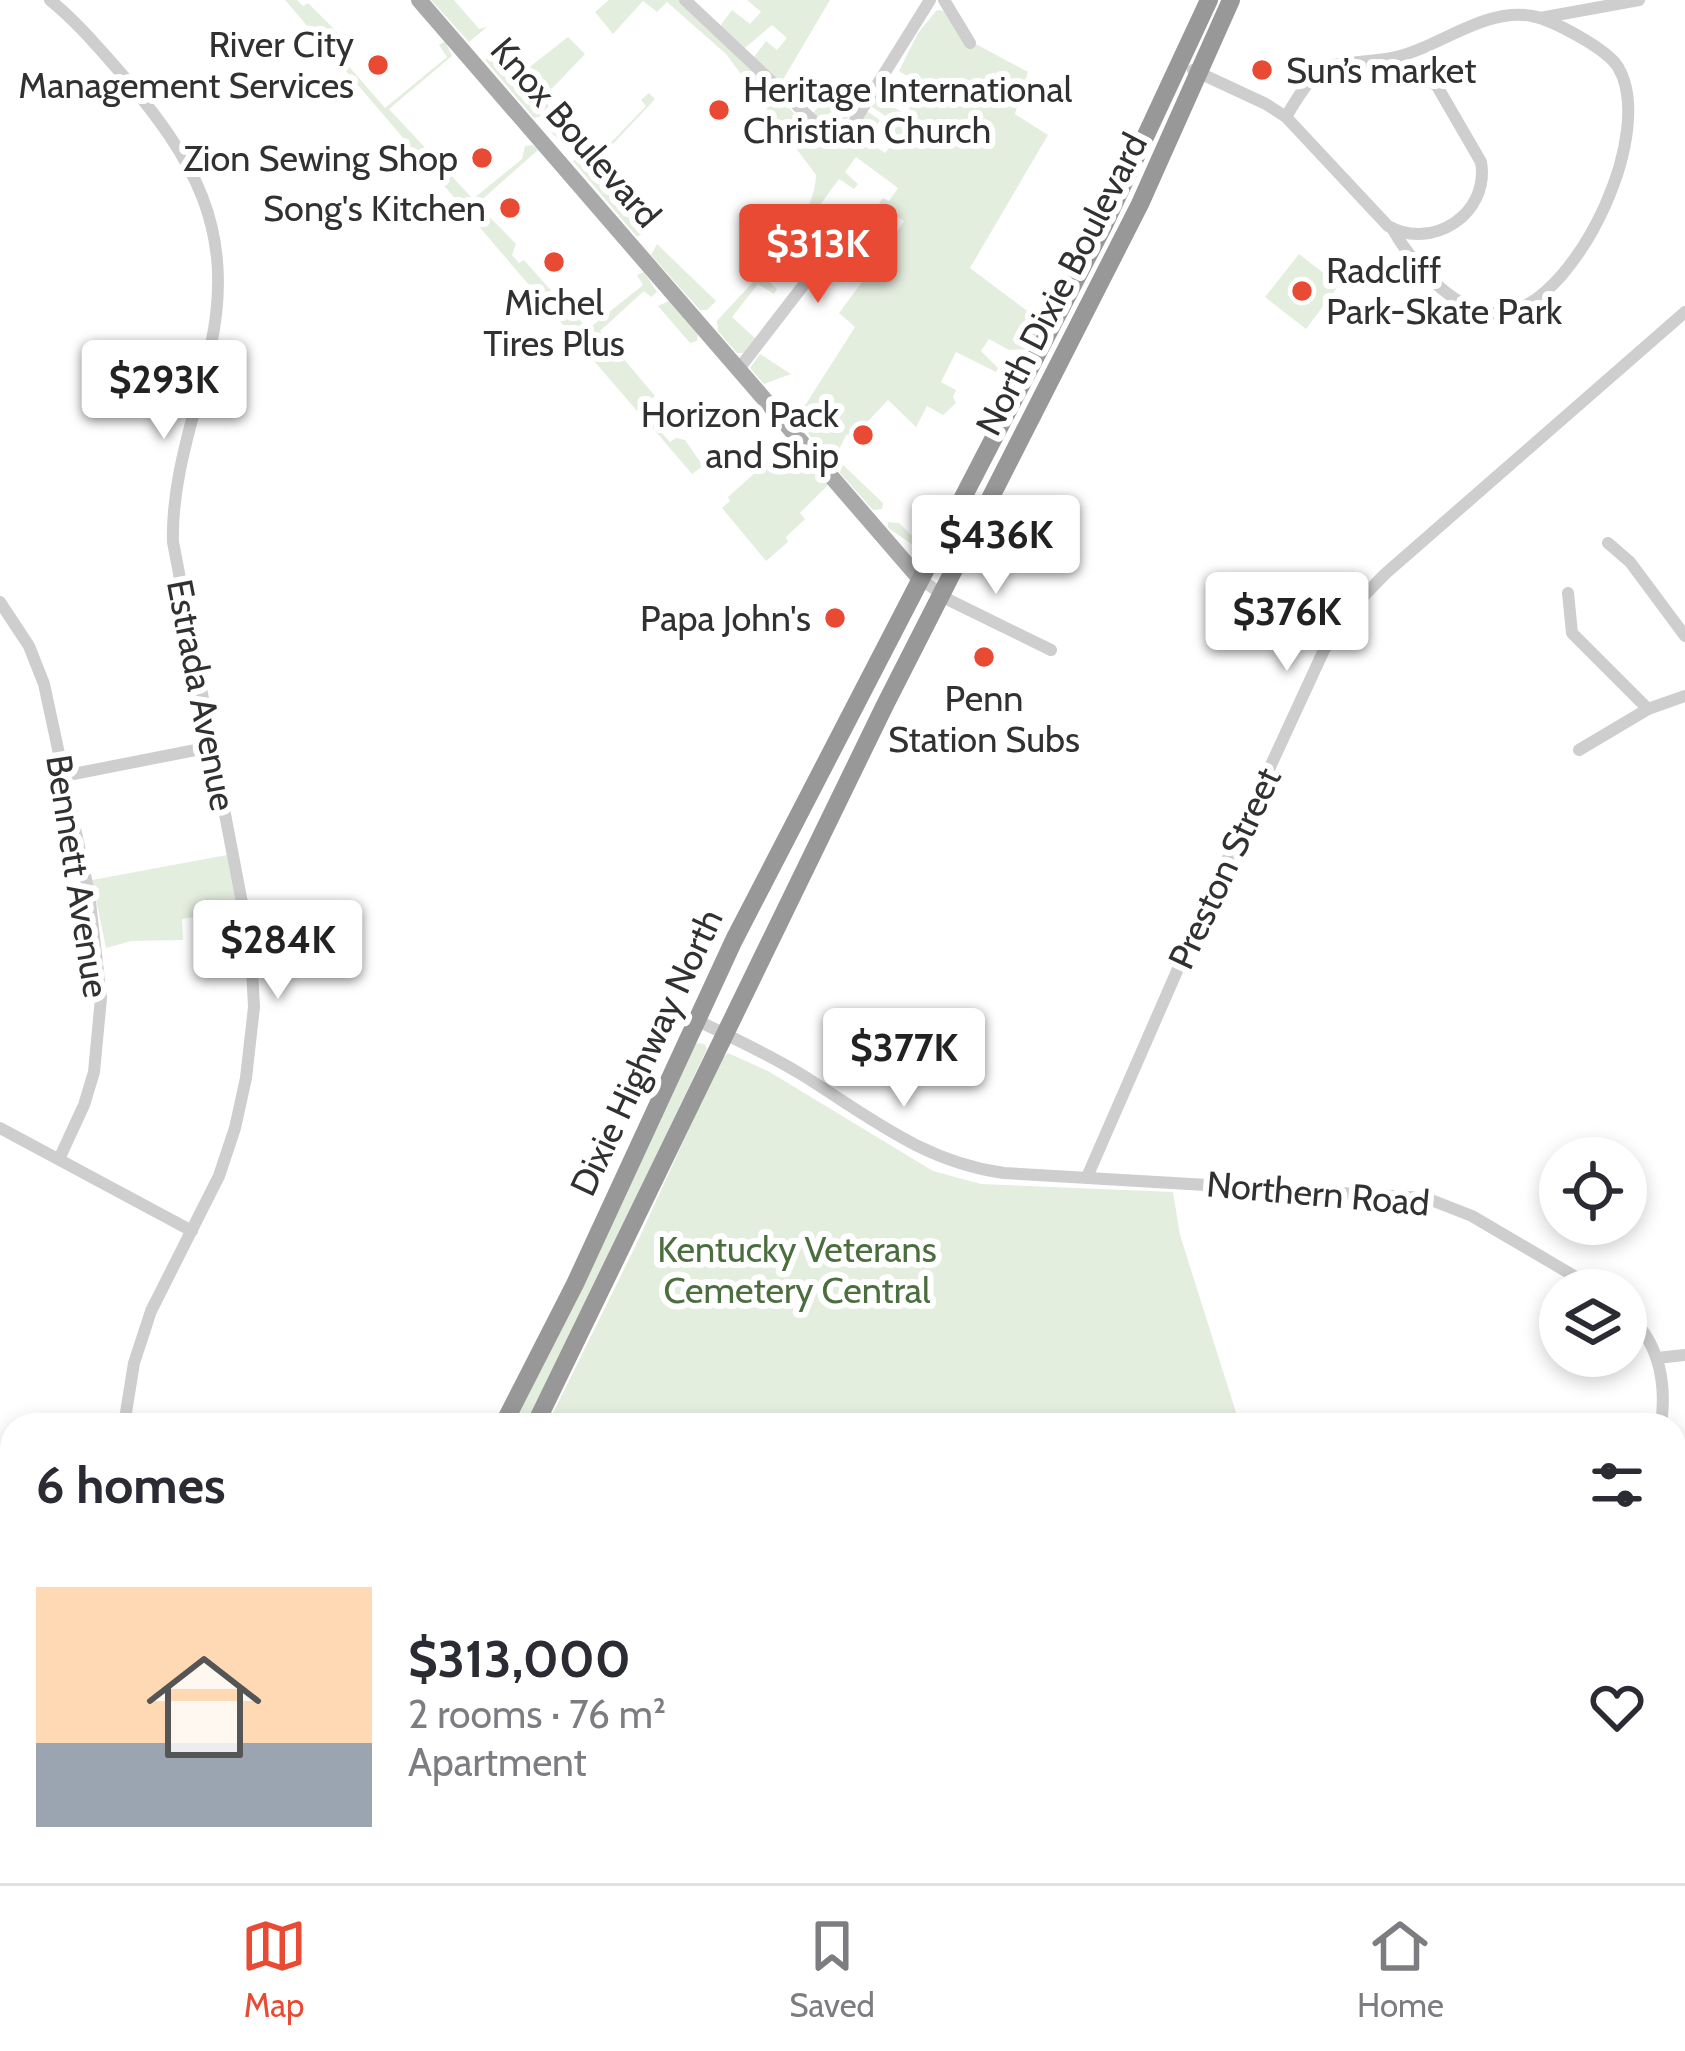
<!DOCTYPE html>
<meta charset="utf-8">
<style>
:root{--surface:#fff;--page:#f7f7f7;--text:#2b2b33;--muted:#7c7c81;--line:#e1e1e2;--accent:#e84a33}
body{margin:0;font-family:Cabin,sans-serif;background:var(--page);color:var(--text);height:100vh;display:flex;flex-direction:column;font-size:45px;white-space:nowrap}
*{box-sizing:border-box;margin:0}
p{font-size:39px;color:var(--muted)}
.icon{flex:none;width:66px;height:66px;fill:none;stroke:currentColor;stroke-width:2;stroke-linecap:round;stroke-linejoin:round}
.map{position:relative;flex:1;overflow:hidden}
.drawer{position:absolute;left:0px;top:1413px;width:1686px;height:471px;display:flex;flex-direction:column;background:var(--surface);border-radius:36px 36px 0 0;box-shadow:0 6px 18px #0003}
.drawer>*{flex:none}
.fabs{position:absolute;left:1539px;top:1137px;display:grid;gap:24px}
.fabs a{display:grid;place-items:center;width:108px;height:108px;border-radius:50%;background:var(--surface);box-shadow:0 6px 18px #0003;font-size:60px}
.price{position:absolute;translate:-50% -102px;padding:0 27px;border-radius:12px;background:#fff;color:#222;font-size:39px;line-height:78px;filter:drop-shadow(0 3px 6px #0008)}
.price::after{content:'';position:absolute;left:50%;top:72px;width:36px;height:27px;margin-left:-18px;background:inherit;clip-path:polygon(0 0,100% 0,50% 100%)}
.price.selected{background:var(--accent);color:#fff}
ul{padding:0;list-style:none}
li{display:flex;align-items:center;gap:36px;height:300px;padding:0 36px}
li span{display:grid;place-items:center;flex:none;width:336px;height:240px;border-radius:0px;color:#555}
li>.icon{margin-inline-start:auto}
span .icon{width:144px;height:144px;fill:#fffc;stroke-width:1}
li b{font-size:51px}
h2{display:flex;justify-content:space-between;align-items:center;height:144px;padding:0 36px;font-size:51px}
.menu{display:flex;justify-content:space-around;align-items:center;height:168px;border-top:3px solid var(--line);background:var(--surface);font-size:33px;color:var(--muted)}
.menu a{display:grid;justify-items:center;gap:6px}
.menu .selected{color:var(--accent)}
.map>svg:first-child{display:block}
.green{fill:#e4eedf}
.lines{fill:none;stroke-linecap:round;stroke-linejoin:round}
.minor{stroke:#cecece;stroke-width:12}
.major{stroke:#a9a9a9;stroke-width:16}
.highway{stroke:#989898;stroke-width:18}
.poi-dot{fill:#e84a33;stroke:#fff;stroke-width:4.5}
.labels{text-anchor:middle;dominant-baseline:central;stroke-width:12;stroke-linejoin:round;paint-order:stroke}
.poi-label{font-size:36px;fill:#313131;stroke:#fff;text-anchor:end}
.street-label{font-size:36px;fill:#313131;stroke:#fff}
.park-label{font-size:36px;fill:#4a6e3d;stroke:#fff}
</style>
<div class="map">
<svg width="1685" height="1883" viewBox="0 0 1685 1883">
<rect width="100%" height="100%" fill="#fff"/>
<!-- green -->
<g class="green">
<path d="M 285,0 L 297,0 L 303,6 L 308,3 L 353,48 L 346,63 L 385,108 L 447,57 L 439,45 L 445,41 L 452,56 L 389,109 L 473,199 L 522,159 L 525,146 L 533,145 L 538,150 L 477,204 L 516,244 L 512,255 L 519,263 L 524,260 L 554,294 L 563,287 L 577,304 L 571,311 L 588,329 L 643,285 L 637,275 L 644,272 L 657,292 L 651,297 L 644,291 L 600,331 L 655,396 L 637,411 Z"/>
<path d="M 431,0 L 454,0 L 479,29 L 487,27 L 469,42 Z"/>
<path d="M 609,0 L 679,0 L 751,68 L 823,144 L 846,143 L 844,139 L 865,110 L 880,120 L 867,141 L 885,153 L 891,146 L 896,149 L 901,139 L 890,132 L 896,123 L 869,105 L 893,78 L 905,86 L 893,107 L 906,114 L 923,86 L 899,71 L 918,33 L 937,10 L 945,11 L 974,43 L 1028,72 L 1015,114 L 1048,135 L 970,268 L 1034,316 L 1044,306 L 1051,309 L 1032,349 L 1009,350 L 989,339 L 981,351 L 998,368 L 996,372 L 956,352 L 941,382 L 956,390 L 953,397 L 956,403 L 943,415 L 927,406 L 916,427 L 888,400 L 857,433 L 846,435 L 836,456 L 828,459 L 789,409 L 806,404 L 855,327 L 839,313 L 868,274 L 861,268 L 882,247 L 859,235 L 858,230 L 864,227 L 888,245 L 904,221 L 896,216 L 898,212 L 879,203 L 883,198 L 889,201 L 898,188 L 856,157 L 845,172 L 858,184 L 854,189 L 839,179 L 766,279 L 777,289 L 774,294 L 758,284 L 732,317 L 756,339 L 745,353 L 737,353 L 718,331 L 717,321 C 749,284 815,226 816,175 L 726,54 L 667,2 L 657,12 L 643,1 L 613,34 L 595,12 Z"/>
<path d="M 747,0 L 830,0 L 781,83 L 754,57 L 766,41 L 777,50 L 787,38 L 772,25 L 745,48 L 720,26 L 732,10 L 750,24 L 761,12 Z"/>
<path d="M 568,37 L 585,54 L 542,99 L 549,106 L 542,116 L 534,118 L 485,60 L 505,46 L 500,54 L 511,68 L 520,62 L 527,69 Z"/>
<path d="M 850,88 L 861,97 L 841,129 L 825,125 L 813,113 L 831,93 L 839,100 Z"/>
<path d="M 649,93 L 655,99 L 597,161 L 604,167 L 597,175 L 650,229 L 637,237 L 573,161 L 587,151 L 596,158 L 646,106 L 641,100 Z"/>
<path d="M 567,111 L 567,120 L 575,121 L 573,130 L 578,136 L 564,147 L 549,129 Z"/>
<path d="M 657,244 L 716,301 L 707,310 L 700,310 L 651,255 Z"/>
<path d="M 1299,254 L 1339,285 L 1306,329 L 1265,297 Z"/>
<path d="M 669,301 L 698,335 L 697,341 L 690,343 L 658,306 Z"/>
<path d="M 760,354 L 791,374 L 764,384 L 750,368 Z"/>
<path d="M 654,424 L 670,442 L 676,438 L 685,440 L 703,466 L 692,474 L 651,426 Z"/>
<path d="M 787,444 L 792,444 L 828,485 L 800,513 L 805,519 L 786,537 L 788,542 L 766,561 L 722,508 L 730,501 L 728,497 Z"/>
<path d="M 842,464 L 883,503 L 882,509 L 873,510 L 840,473 Z"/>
<path d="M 950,495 L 954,496 C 944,515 937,541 913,545 L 888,528 L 888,522 L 899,523 L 916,540 L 929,533 L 936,520 L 932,515 Z"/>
<path d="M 227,855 L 237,910 L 182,919 L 183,940 L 131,941 L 106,948 L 92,880 Z"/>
<path d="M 697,1043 L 705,1044 L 707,1049 L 527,1425 L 512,1425 L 691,1047 Z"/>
<path d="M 728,1053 L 768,1071 L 933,1171 L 981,1184 L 1173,1192 L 1180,1235 L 1240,1425 L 547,1425 L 636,1245 L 721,1059 Z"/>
<path d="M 321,1872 L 1319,1872 L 1321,1876 L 1313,1883 L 315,1883 Z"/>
</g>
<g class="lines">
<!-- minor -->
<g class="minor">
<path d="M 50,0 C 76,21 97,46 120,72 C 193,158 236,228 211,345 C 197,409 171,476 173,542 L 251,950 L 254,1007 L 246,1078 L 235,1128 L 219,1176 L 151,1311 L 134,1363 L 124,1425"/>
<path d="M 685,0 L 820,127 L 835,135 L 849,130 L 930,0"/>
<path d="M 944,0 L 970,43"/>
<path d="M 1540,18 L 1639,0"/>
<path d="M 1193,70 L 1266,104 L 1286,117 L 1388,226 C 1432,251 1490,214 1481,162 L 1437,86 L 1392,58 C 1326,69 1324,51 1286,117"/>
<path d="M 1392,228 C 1413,265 1464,326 1513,311 C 1581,290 1656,131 1618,67 C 1607,49 1553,20 1532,16 C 1484,7 1437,49 1392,58"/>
<path d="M 738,370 L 860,212"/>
<path d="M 1608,543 L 1630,562 L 1685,636"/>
<path d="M 919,578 L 951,601 L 1051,650"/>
<path d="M 1568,593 L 1572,633 L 1648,709 L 1685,696"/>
<path d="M 0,602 L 29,646 L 44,684 L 89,893 L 101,998 L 94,1072 L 84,1105 L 60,1157"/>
<path d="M 1579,750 L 1648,709"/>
<path d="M 63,776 L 211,747"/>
<path d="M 696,1020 C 732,1037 770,1055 804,1076 C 871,1118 924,1162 1004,1173 L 1426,1198 L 1472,1216 L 1598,1290"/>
<path d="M 0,1128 L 192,1231"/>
<path d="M 1087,1177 L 1194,932 L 1324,650 L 1351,609 L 1385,574 L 1685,312"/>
<path d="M 1626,1312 C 1659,1342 1667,1382 1661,1425"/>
<path d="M 1657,1358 L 1685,1355"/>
<path d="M 1632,1872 L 1685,1878"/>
<path d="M 63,1883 L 70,1872"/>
</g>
<!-- major -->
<path class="major" d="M 419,0 L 919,578"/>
<!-- highway -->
<g class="highway">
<path d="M 503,1425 L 575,1284 L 734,940 L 1105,223 L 1209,0"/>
<path d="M 535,1425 L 885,705 L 1140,204 L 1231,0"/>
<path d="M 268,1883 L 274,1872"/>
<path d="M 302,1883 L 308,1872"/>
</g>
</g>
<!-- markers -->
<g class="poi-dot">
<circle cx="378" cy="65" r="12"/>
<circle cx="1262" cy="70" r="12"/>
<circle cx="719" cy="110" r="12"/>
<circle cx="482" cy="158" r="12"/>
<circle cx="510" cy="208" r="12"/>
<circle cx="554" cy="262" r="12"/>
<circle cx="1302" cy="291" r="12"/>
<circle cx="863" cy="435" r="12"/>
<circle cx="835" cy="618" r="12"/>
<circle cx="984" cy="657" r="12"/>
</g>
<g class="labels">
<!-- poi labels -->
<g class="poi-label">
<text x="354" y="44">River City<tspan x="354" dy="41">Management Services</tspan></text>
<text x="1286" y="70" text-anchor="start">Sun’s market</text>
<text x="743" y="89" text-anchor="start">Heritage International<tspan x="743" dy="41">Christian Church</tspan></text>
<text x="458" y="158">Zion Sewing Shop</text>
<text x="486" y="208">Song's Kitchen</text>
<text x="1326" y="270" text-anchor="start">Radcliff<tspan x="1326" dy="41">Park-Skate Park</tspan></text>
<text x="554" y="302" text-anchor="middle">Michel<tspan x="554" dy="41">Tires Plus</tspan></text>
<text x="839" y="414">Horizon Pack<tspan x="839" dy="41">and Ship</tspan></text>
<text x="811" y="618">Papa John's</text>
<text x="984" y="698" text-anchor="middle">Penn<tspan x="984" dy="41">Station Subs</tspan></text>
</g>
<!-- street labels -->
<g class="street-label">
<text transform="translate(576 132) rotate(49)">Knox Boulevard</text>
<text transform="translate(1061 284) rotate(-63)">North Dixie Boulevard</text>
<text transform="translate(202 695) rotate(79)">Estrada Avenue</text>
<text transform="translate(1224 868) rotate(-65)">Preston Street</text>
<text transform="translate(78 876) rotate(81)">Bennett Avenue</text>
<text transform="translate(646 1052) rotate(-65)">Dixie Highway North</text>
<text transform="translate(1318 1193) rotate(5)">Northern Road</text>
</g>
<!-- park labels -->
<g class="park-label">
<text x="797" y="1249">Kentucky Veterans<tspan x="797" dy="41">Cemetery Central</tspan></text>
</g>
</g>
</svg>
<div class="fabs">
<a><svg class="icon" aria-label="locate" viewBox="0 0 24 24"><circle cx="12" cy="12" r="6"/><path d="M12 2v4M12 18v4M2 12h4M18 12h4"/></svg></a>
<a><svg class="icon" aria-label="layers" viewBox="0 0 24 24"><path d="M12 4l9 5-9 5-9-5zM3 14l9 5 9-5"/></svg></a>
</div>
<b class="price selected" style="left:818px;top:306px">$313K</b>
<b class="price" style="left:164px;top:442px">$293K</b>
<b class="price" style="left:996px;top:597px">$436K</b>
<b class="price" style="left:1287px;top:674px">$376K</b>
<b class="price" style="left:278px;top:1002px">$284K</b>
<b class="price" style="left:904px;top:1110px">$377K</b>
<section class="drawer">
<h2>6 homes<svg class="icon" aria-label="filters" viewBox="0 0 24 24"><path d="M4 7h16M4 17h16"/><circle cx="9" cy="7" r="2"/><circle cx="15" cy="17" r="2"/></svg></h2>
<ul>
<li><span style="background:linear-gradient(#ffd9b3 65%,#9aa5b1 0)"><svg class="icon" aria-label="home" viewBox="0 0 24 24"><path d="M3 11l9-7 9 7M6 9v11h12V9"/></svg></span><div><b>$313,000</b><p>2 rooms · 76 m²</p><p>Apartment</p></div><svg class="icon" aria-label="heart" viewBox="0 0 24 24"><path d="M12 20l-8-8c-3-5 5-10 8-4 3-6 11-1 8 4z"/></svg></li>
</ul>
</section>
</div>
<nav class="menu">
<a class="selected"><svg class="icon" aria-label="map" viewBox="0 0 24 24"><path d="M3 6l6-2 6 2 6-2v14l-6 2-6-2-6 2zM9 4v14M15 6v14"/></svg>Map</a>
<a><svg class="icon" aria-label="saved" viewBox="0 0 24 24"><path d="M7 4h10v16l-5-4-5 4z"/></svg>Saved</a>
<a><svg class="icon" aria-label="home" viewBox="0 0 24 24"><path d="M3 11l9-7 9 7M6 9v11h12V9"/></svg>Home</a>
</nav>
